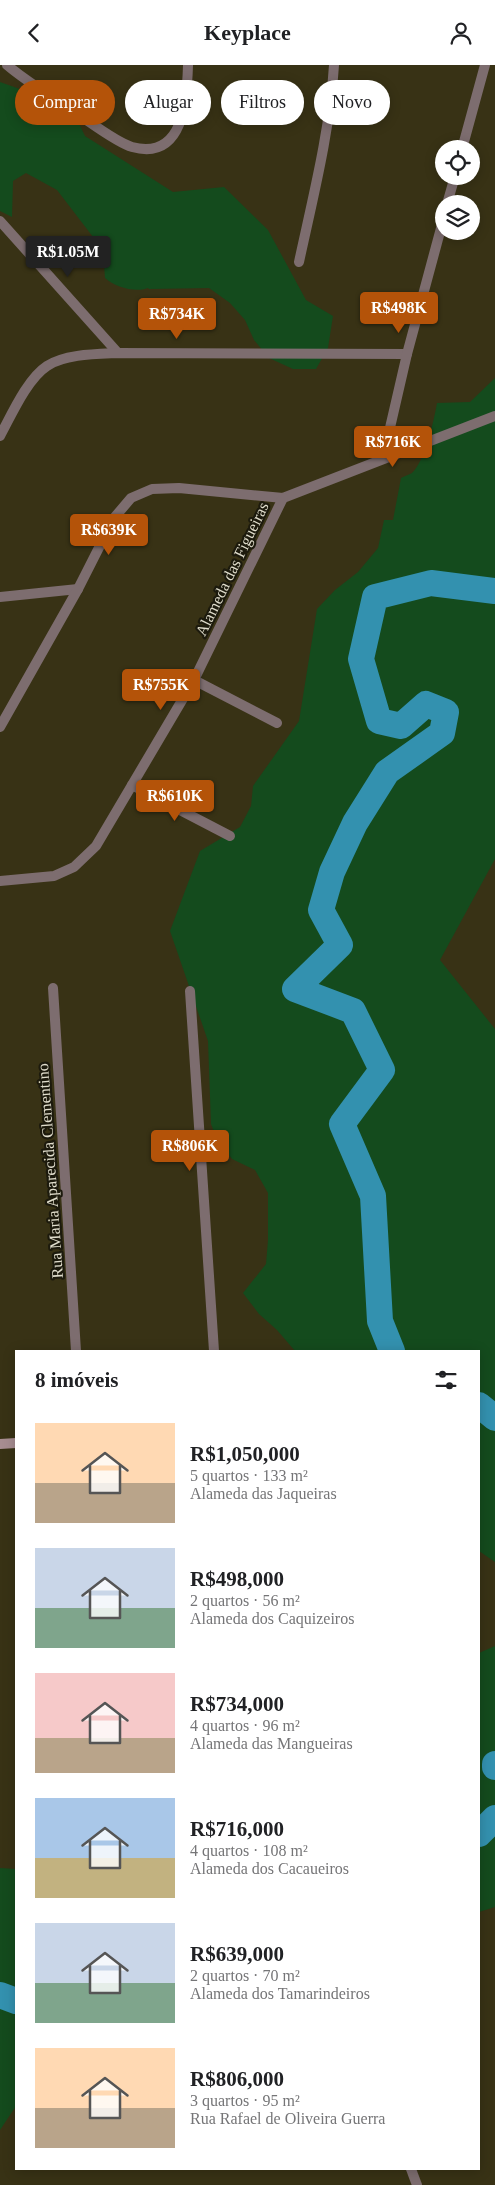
<!DOCTYPE html>
<html lang="pt">
<meta charset="utf-8">
<style>
:root{--surface:#fff;--page:#f2f2f2;--text:#202124;--muted:#757577;--accent:#b45309}
body{margin:0;font-family:"Times New Roman",serif;background:var(--page);color:var(--text);height:100vh;display:flex;flex-direction:column;font-size:19px;white-space:nowrap}
*{box-sizing:border-box;margin:0}
p{font-size:16px;color:var(--muted)}
.icon{flex:none;width:28px;height:28px;fill:none;stroke:currentColor;stroke-width:2;stroke-linecap:round;stroke-linejoin:round}
.map{position:relative;flex:1;overflow:hidden}
.details{position:absolute;left:15px;top:1285px;width:465px;height:820px;display:flex;flex-direction:column;background:var(--surface);border-radius:0px;box-shadow:0 2px 12px #0003}
.details>*{flex:none}
.banner{position:absolute;left:15px;top:15px;width:465px;height:45px;display:flex;gap:10px}
.buttons{position:absolute;left:435px;top:75px;display:grid;gap:10px}
.buttons a{display:grid;place-items:center;width:45px;height:45px;border-radius:50%;background:var(--surface);box-shadow:0 2px 12px #0003;font-size:25px}
.price{position:absolute;translate:-50% -42px;padding:0 11px;border-radius:5px;background:var(--accent);color:#fff;font-size:16px;line-height:32px;filter:drop-shadow(0 1px 2px #0008)}
.price::after{content:'';position:absolute;left:50%;top:30px;width:15px;height:11px;margin-left:-8px;background:inherit;clip-path:polygon(0 0,100% 0,50% 100%)}
.price.selected{background:#222;color:#fff}
ul{padding:0;list-style:none}
li{display:flex;align-items:center;gap:15px;height:125px;padding:0 20px}
li span{display:grid;place-items:center;flex:none;width:140px;height:100px;border-radius:0px;color:#555}
li>.icon{margin-inline-start:auto}
span .icon{width:60px;height:60px;fill:#fffc;stroke-width:1}
li b{font-size:21px}
h2{display:flex;justify-content:space-between;align-items:center;height:60px;padding:0 20px;font-size:21px}
.tag{padding:0 18px;border-radius:22px;background:var(--surface);box-shadow:0 2px 12px #0003;font-size:18px;line-height:45px}
.tag.selected{background:var(--accent);color:#fff}
header{display:flex;justify-content:space-between;align-items:center;height:65px;padding:0 20px;background:var(--surface);font-size:22px;font-weight:600}
.map>svg:first-child{display:block}
.green{fill:#144b1d}
.lines{fill:none;stroke-linecap:round;stroke-linejoin:round}
.river{stroke:#3391af;stroke-width:26}
.street{stroke:#7d6d6f;stroke-width:10}
.secondary{stroke:#a78d91;stroke-width:10}
.labels{text-anchor:middle;dominant-baseline:central;stroke-width:4.5;stroke-linejoin:round;paint-order:stroke}
.street-label{font-size:16px;fill:#e0ddcc;stroke:#1c1a0d}
</style>
<header><svg class="icon" aria-label="back" viewBox="0 0 24 24"><path d="M15 5l-7 7 7 7"/></svg>Keyplace<svg class="icon" aria-label="person" viewBox="0 0 24 24"><circle cx="12" cy="8" r="4"/><path d="M4 21q1-7 8-7t8 7"/></svg></header>
<div class="map">
<svg width="495" height="2120" viewBox="0 0 495 2120">
<rect width="100%" height="100%" fill="#383215"/>
<!-- green -->
<g class="green">
<path d="M 0,17 L 71,42 L 85,71 L 173,127 L 224,122 L 268,165 L 306,235 L 333,251 L 328,283 L 316,304 L 293,304 L 269,293 L 254,275 L 245,255 L 230,238 L 209,223 L 149,224 L 148,223 C 135,228 115,222 105,213 L 103,185 L 57,125 L 26,108 L 13,116 L 12,152 L 0,146 Z"/>
<path d="M 495,313 L 495,794 L 440,895 L 495,964 L 495,1497 L 479,1486 L 479,1286 L 295,1286 L 277,1265 L 259,1249 L 243,1228 L 266,1199 L 268,1175 L 268,1128 L 255,1105 L 232,1094 L 217,1074 L 211,1059 L 208,976 L 170,866 L 200,786 L 240,762 L 251,741 L 253,721 L 299,656 L 317,544 L 335,525 L 358,507 L 378,483 L 384,455 L 393,455 L 401,413 C 404,411 409,410 412,408 C 425,396 434,355 437,338 L 470,337 Z"/>
<path d="M 495,1581 L 495,1842 L 479,1847 L 479,1588 Z"/>
<path d="M 0,1803 L 16,1804 L 16,2041 L 0,2065 Z"/>
</g>
<g class="lines">
<!-- river -->
<g class="river">
<path d="M 392,1286 L 380,1256 L 373,1131 L 342,1059 L 382,1005 L 353,946 L 295,924 L 340,880 L 321,845 L 332,807 L 355,758 L 387,707 L 442,668 L 446,647 L 426,639 L 401,661 L 379,656 L 361,594 L 375,532 L 431,518 L 495,526"/>
<path d="M 479,1340 L 495,1353"/>
<path d="M 495,1699 L 495,1702"/>
<path d="M 479,1769 L 495,1753"/>
<path d="M 0,1930 L 16,1936"/>
</g>
<!-- street -->
<g class="street">
<path d="M 7,0 C 28,18 53,32 76,48 C 90,57 117,78 132,82 C 184,96 187,35 188,0"/>
<path d="M 462,84 L 485,0"/>
<path d="M 447,139 L 455,111"/>
<path d="M 0,156 L 118,288"/>
<path d="M 299,197 C 313,132 330,66 334,0"/>
<path d="M 0,371 C 11,351 27,314 47,301 C 65,289 97,289 118,288 L 407,289"/>
<path d="M 383,393 L 407,289 L 444,152"/>
<path d="M 0,532 L 78,524"/>
<path d="M 194,615 L 277,658"/>
<path d="M 0,662 L 78,524 L 114,453 L 131,433 L 152,424 L 179,423 L 283,433 L 495,351"/>
<path d="M 132,720 L 230,771"/>
<path d="M 0,816 L 54,811 L 74,802 L 96,781 L 194,615 L 283,433"/>
<path d="M 53,923 L 76,1286"/>
<path d="M 190,926 L 214,1286"/>
<path d="M 411,2104 L 417,2120"/>
</g>
<!-- secondary -->
<path class="secondary" d="M 0,1379 L 16,1378"/>
</g>
<g class="labels">
<!-- street labels -->
<g class="street-label">
<text transform="translate(232 504) rotate(-64)">Alameda das Figueiras</text>
<text transform="translate(50 1106) rotate(-94)">Rua Maria Aparecida Clementino</text>
</g>
</g>
</svg>
<div class="buttons">
<a><svg class="icon" aria-label="locate" viewBox="0 0 24 24"><circle cx="12" cy="12" r="6"/><path d="M12 2v4M12 18v4M2 12h4M18 12h4"/></svg></a>
<a><svg class="icon" aria-label="layers" viewBox="0 0 24 24"><path d="M12 4l9 5-9 5-9-5zM3 14l9 5 9-5"/></svg></a>
</div>
<b class="price selected" style="left:68px;top:213px">R$1.05M</b>
<b class="price" style="left:399px;top:269px">R$498K</b>
<b class="price" style="left:177px;top:275px">R$734K</b>
<b class="price" style="left:393px;top:403px">R$716K</b>
<b class="price" style="left:109px;top:491px">R$639K</b>
<b class="price" style="left:161px;top:646px">R$755K</b>
<b class="price" style="left:175px;top:757px">R$610K</b>
<b class="price" style="left:190px;top:1107px">R$806K</b>
<div class="banner">
<a class="tag selected">Comprar</a>
<a class="tag">Alugar</a>
<a class="tag">Filtros</a>
<a class="tag">Novo</a>
</div>
<section class="details">
<h2>8 imóveis<svg class="icon" aria-label="filters" viewBox="0 0 24 24"><path d="M4 7h16M4 17h16"/><circle cx="9" cy="7" r="2"/><circle cx="15" cy="17" r="2"/></svg></h2>
<ul>
<li><span style="background:linear-gradient(#ffd9b3 60%,#b9a48a 0)"><svg class="icon" aria-label="home" viewBox="0 0 24 24"><path d="M3 11l9-7 9 7M6 9v11h12V9"/></svg></span><div><b>R$1,050,000</b><p>5 quartos · 133 m²</p><p>Alameda das Jaqueiras</p></div></li>
<li><span style="background:linear-gradient(#c9d6e8 60%,#7fa58c 0)"><svg class="icon" aria-label="home" viewBox="0 0 24 24"><path d="M3 11l9-7 9 7M6 9v11h12V9"/></svg></span><div><b>R$498,000</b><p>2 quartos · 56 m²</p><p>Alameda dos Caquizeiros</p></div></li>
<li><span style="background:linear-gradient(#f6c9c9 65%,#b9a48a 0)"><svg class="icon" aria-label="home" viewBox="0 0 24 24"><path d="M3 11l9-7 9 7M6 9v11h12V9"/></svg></span><div><b>R$734,000</b><p>4 quartos · 96 m²</p><p>Alameda das Mangueiras</p></div></li>
<li><span style="background:linear-gradient(#a9c7e8 60%,#c2b280 0)"><svg class="icon" aria-label="home" viewBox="0 0 24 24"><path d="M3 11l9-7 9 7M6 9v11h12V9"/></svg></span><div><b>R$716,000</b><p>4 quartos · 108 m²</p><p>Alameda dos Cacaueiros</p></div></li>
<li><span style="background:linear-gradient(#c9d6e8 60%,#7fa58c 0)"><svg class="icon" aria-label="home" viewBox="0 0 24 24"><path d="M3 11l9-7 9 7M6 9v11h12V9"/></svg></span><div><b>R$639,000</b><p>2 quartos · 70 m²</p><p>Alameda dos Tamarindeiros</p></div></li>
<li><span style="background:linear-gradient(#ffd9b3 60%,#b9a48a 0)"><svg class="icon" aria-label="home" viewBox="0 0 24 24"><path d="M3 11l9-7 9 7M6 9v11h12V9"/></svg></span><div><b>R$806,000</b><p>3 quartos · 95 m²</p><p>Rua Rafael de Oliveira Guerra</p></div></li>
</ul>
</section>
</div>
